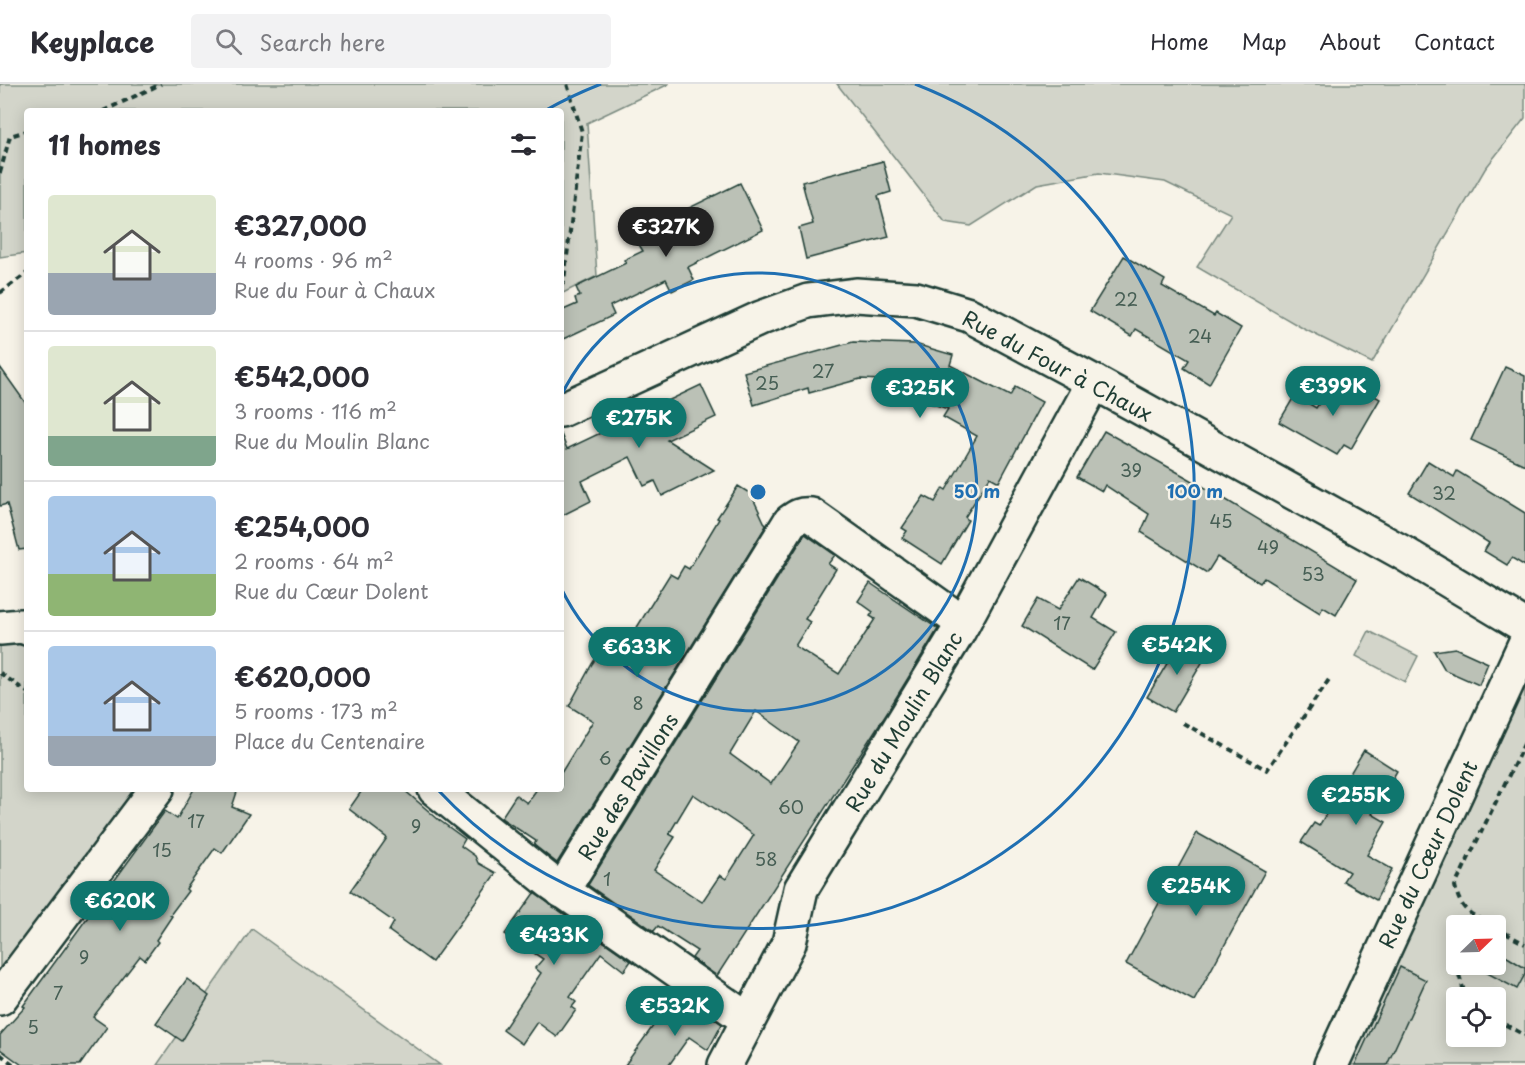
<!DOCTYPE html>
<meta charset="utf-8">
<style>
:root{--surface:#fff;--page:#f2f2f3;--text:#2b2b33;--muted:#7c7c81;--line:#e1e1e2;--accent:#0f766e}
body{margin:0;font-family:"Playpen Sans",sans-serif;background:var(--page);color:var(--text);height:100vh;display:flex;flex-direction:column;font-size:22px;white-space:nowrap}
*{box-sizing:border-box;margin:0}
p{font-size:20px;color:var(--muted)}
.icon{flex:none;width:33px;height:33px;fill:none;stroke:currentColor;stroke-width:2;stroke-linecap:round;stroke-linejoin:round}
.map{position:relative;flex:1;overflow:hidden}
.panel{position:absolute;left:24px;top:24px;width:540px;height:684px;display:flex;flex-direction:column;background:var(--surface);border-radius:6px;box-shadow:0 3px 15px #0003}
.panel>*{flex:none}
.needle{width:39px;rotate:67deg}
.tools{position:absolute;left:1446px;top:831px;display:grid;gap:12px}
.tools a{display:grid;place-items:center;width:60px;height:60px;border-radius:6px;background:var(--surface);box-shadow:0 3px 15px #0003;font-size:30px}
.price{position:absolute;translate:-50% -51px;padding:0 14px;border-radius:21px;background:var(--accent);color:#fff;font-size:20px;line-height:39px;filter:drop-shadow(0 2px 3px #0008)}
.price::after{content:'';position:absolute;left:50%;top:36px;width:18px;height:14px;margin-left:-9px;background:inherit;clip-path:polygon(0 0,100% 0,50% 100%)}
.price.active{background:#222;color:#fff}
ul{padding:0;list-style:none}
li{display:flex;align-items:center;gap:18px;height:150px;padding:0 24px}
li+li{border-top:2px solid var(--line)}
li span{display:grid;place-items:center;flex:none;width:168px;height:120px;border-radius:6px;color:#555}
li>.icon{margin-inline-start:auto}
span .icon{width:72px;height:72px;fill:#fffc;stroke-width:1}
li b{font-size:26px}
h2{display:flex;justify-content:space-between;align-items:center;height:72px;padding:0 24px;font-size:26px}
header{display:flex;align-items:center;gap:36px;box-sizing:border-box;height:84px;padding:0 30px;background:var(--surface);border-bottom:2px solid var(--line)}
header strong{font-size:28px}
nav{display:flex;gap:33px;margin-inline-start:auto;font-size:21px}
.search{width:420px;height:54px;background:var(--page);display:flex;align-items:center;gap:15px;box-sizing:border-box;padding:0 21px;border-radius:6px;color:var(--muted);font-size:22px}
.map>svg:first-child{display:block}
.green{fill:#d3d5ca;stroke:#79897f;stroke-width:1.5;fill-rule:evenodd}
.building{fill:#bbc1b6;stroke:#1f3d34;stroke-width:1.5;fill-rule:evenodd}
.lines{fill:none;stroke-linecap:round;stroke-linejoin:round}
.minor-casing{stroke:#1f3d34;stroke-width:38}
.path{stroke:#1f3d34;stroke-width:4;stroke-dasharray:6 4.5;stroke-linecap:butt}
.minor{stroke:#f7f3e8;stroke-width:33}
.ring{fill:none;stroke:#1f6fb2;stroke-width:3}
.labels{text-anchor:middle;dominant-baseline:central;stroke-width:4.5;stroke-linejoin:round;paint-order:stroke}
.number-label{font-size:18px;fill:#465e54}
.street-label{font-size:21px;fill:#1f3d34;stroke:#f7f3e8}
.centre{fill:#1f6fb2;stroke:#f7f3e8;stroke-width:3}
.ring-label{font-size:18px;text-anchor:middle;font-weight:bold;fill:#1f6fb2;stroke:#f7f3e8;stroke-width:4.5;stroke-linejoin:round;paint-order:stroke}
</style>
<header>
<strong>Keyplace</strong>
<div class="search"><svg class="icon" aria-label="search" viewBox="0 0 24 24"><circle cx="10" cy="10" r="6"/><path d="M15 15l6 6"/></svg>Search here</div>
<nav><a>Home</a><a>Map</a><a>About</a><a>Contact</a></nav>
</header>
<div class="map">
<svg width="1525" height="981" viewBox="0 0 1525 981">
<rect width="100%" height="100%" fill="#f7f3e8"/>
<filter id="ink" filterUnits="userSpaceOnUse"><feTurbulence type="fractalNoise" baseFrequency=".0167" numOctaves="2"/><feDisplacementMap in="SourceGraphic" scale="12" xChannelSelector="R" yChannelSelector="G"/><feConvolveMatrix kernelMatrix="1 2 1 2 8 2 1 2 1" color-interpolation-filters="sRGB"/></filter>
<g filter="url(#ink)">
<!-- green -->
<g class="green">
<path d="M 0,0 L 669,0 L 587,39 L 597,192 L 561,210 L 561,27 L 27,27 L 27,169 L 0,173 Z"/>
<path d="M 837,0 L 1525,0 L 1525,34 L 1485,85 L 1372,279 L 1304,245 L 1197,183 L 1231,130 L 1165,98 L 1099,89 L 1037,100 L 971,142 L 945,138 Z"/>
<path d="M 1369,547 L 1418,572 L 1405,598 L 1356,572 Z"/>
<path d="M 20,557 L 27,561 L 27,705 L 133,705 L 125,720 L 0,892 L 0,561 Z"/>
<path d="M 1525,592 L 1525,981 L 1347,981 ZM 1456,842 L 1496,842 L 1496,880 L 1456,880 ZM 1456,914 L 1496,914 L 1496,952 L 1456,952 Z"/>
<path d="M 252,845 L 440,981 L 157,981 Z"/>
</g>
<!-- building -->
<g class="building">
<path d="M 883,77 L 891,108 L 878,112 L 889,153 L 806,175 L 799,144 L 813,140 L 802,98 Z"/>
<path d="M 740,99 L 763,146 L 688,183 L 694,196 L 672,207 L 666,195 L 610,222 L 614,231 L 561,256 L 561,227 L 577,220 L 575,214 L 580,212 L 576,203 L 626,179 L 624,176 L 643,167 L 638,159 L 693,133 L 689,124 Z"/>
<path d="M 1124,172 L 1165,196 L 1162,202 L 1214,232 L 1216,229 L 1241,244 L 1209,300 L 1184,284 L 1189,276 L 1136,245 L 1132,252 L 1090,227 Z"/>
<path d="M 853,258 L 915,260 L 953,271 L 950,281 L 1010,312 L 1015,303 L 1042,318 L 999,398 L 990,393 L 965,433 L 968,436 L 942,480 L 902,454 L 907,447 L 902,444 L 924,412 L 935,418 L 943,404 L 946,406 L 977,352 L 943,333 L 948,325 L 914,314 L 904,297 L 860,295 L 809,309 L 808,304 L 754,321 L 744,288 Z"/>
<path d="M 0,283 L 27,321 L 27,465 L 19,466 L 7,420 L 0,422 Z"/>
<path d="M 1505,283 L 1525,292 L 1525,381 L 1471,356 Z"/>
<path d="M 1344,294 L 1380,315 L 1351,365 L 1344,361 L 1337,371 L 1279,338 L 1295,311 L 1316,324 L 1324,312 L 1331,316 Z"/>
<path d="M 701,301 L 716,333 L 667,356 L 714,386 L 662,412 L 655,397 L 644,402 L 630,373 L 582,397 L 591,417 L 561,432 L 561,350 L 567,365 Z"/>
<path d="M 1104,347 L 1218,411 L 1357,495 L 1336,531 L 1323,523 L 1320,529 L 1264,494 L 1260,499 L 1217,473 L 1207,489 L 1141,448 L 1149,430 L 1105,401 L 1102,407 L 1077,393 Z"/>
<path d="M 1428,377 L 1454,393 L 1457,387 L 1525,429 L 1525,482 L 1512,474 L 1507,481 L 1484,467 L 1489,459 L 1409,409 Z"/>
<path d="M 738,402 L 751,410 L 766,442 L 557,779 L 534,761 L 536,757 L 501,734 L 516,711 L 527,719 L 537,705 L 561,705 L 561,689 L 593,637 L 569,622 L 592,580 L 608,556 L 621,564 L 629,551 L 631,553 L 670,490 L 677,494 L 684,482 L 689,485 L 719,435 L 717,434 Z"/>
<path d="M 805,450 L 835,471 L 828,480 L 836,485 L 805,535 L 810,538 L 795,562 L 839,590 L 875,535 L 870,532 L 873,528 L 858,517 L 870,499 L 938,545 L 891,622 L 717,892 L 692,874 L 697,867 L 658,842 L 654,847 L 588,801 ZM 756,627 L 799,658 L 771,700 L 730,670 ZM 693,710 L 754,751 L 726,795 L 720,791 L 702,818 L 654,786 L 675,753 L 669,750 Z"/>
<path d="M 1079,493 L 1107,510 L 1093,534 L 1116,548 L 1092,586 L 1022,542 L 1038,515 L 1058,526 Z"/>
<path d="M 1181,556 L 1206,572 L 1173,628 L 1147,613 Z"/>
<path d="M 1455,564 L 1488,579 L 1479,601 L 1445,586 L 1434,567 Z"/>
<path d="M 1364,666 L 1397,687 L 1372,730 L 1386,738 L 1367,771 L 1392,785 L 1376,816 L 1343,797 L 1349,788 L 1301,758 L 1314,739 L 1319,742 Z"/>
<path d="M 194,705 L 238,705 L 232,723 L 249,730 L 222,769 L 215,764 L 186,805 L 188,807 L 170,831 L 172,832 L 156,856 L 158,858 L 145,876 L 140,872 L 93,933 L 107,943 L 80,981 L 22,981 L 0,965 L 0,951 L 25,923 L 23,922 L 165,727 L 177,735 Z"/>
<path d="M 363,705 L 403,705 L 439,736 L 465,755 L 461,762 L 475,772 L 478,779 L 496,789 L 432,878 L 389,847 L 394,838 L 350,807 L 387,754 L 349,725 Z"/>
<path d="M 1197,749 L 1265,787 L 1194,917 L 1126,880 Z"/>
<path d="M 534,809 L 631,877 L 624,887 L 601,869 L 570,913 L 576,918 L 572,923 L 576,926 L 557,953 L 537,938 L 522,960 L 503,946 L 541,889 L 535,884 L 543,875 L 505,850 Z"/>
<path d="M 1496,866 L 1525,884 L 1525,890 L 1517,905 L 1476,883 L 1477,880 L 1496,880 Z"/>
<path d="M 1400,883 L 1426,896 L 1387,981 L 1355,981 Z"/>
<path d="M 187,895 L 209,912 L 182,957 L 156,939 Z"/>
<path d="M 690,918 L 722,940 L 708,966 L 689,953 L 669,981 L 625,981 L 661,931 L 677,943 Z"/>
</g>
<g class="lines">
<!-- minor casing -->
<g class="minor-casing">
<g id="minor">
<path d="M 561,326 L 761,234 L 808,217 L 856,211 L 916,215 L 969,231 L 1094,298 L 1403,469 L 1525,542"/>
<path d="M 0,544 L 22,542 L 27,544"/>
<path d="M 435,705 L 549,797 L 748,936"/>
<path d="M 562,807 L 790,438 C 798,432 801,430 811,431 L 963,539"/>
<path d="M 0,914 L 157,705"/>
<path d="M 725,981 L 789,859 L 801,805 L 957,550 L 1094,298"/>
<path d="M 1331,981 L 1525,560"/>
</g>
</g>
<!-- path -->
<g class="path">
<path d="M 72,27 L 74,27"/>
<path d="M 103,27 L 161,0"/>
<path d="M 0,89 L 10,52 L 27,47"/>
<path d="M 561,202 L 564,197 L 582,48 L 567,0"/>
<path d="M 0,209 L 27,189"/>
<path d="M 0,589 L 27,608"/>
<path d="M 1183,639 L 1267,686 L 1330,594"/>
<path d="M 1492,842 C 1470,829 1461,828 1455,802 L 1525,658"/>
<path d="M 1496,844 L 1525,860"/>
<path d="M 1456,881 L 1466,914"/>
<path d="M 1496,936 L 1525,951"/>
<path d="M 0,970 L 14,981"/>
</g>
<!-- minor -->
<use href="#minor" class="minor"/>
</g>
</g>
<!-- distance rings -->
<g class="ring">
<path d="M561 312A219 219 0 1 1 561 504"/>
<path d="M546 26A437 437 0 0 1 601 0M915 0A437 437 0 1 1 438 706"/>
</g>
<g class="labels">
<!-- number labels -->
<g class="number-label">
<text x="1126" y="214">22</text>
<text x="1200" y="251">24</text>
<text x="823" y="286">27</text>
<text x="767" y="298">25</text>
<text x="1131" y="385">39</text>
<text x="1444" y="408">32</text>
<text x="1221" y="436">45</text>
<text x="1268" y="462">49</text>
<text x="1313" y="489">53</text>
<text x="1062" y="538">17</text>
<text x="638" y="618">8</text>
<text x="605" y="673">6</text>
<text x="791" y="722">60</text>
<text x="196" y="736">17</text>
<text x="416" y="741">9</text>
<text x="162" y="765">15</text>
<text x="766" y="774">58</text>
<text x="607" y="794">1</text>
<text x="84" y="872">9</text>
<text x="58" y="908">7</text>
<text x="33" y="942">5</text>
</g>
<!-- street labels -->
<g class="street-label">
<text transform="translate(1058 281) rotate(28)">Rue du Four à Chaux</text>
<text transform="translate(903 637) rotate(-59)">Rue du Moulin Blanc</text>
<text transform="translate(627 702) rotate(-58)">Rue des Pavillons</text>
<text transform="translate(1427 770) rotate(-65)">Rue du Cœur Dolent</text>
</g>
</g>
<circle cx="758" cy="408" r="9" class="centre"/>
<g class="ring-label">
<text x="977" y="414">50 m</text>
<text x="1195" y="414">100 m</text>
</g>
</svg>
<div class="tools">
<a><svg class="needle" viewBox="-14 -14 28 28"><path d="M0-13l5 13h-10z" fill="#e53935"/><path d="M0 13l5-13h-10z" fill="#7c7c81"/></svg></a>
<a><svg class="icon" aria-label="locate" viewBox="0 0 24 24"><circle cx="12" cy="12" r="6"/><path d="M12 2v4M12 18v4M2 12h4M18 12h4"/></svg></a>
</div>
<b class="price active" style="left:666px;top:174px">€327K</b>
<b class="price" style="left:1333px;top:333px">€399K</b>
<b class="price" style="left:920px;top:335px">€325K</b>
<b class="price" style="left:639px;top:365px">€275K</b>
<b class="price" style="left:1177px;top:592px">€542K</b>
<b class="price" style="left:637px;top:594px">€633K</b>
<b class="price" style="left:1356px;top:742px">€255K</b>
<b class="price" style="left:1196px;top:833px">€254K</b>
<b class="price" style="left:120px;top:848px">€620K</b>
<b class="price" style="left:554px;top:882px">€433K</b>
<b class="price" style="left:675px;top:953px">€532K</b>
<section class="panel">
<h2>11 homes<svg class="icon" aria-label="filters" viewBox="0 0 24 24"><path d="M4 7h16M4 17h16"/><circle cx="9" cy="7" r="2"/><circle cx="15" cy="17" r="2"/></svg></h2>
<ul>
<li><span style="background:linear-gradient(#dfe7d0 65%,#9aa5b1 0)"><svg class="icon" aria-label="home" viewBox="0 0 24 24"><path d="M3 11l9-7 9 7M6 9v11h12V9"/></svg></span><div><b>€327,000</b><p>4 rooms · 96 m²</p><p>Rue du Four à Chaux</p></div></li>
<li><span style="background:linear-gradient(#dfe7d0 75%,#7fa58c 0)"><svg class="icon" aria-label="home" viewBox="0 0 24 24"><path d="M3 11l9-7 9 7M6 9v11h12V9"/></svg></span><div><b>€542,000</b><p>3 rooms · 116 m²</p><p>Rue du Moulin Blanc</p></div></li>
<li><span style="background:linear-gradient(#a9c7e8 65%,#8fb573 0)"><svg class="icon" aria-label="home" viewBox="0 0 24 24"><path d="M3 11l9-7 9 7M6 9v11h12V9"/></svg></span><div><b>€254,000</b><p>2 rooms · 64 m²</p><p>Rue du Cœur Dolent</p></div></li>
<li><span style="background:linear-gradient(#a9c7e8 75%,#9aa5b1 0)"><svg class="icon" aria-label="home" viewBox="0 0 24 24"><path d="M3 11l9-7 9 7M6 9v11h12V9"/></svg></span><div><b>€620,000</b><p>5 rooms · 173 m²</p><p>Place du Centenaire</p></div></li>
</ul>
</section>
</div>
